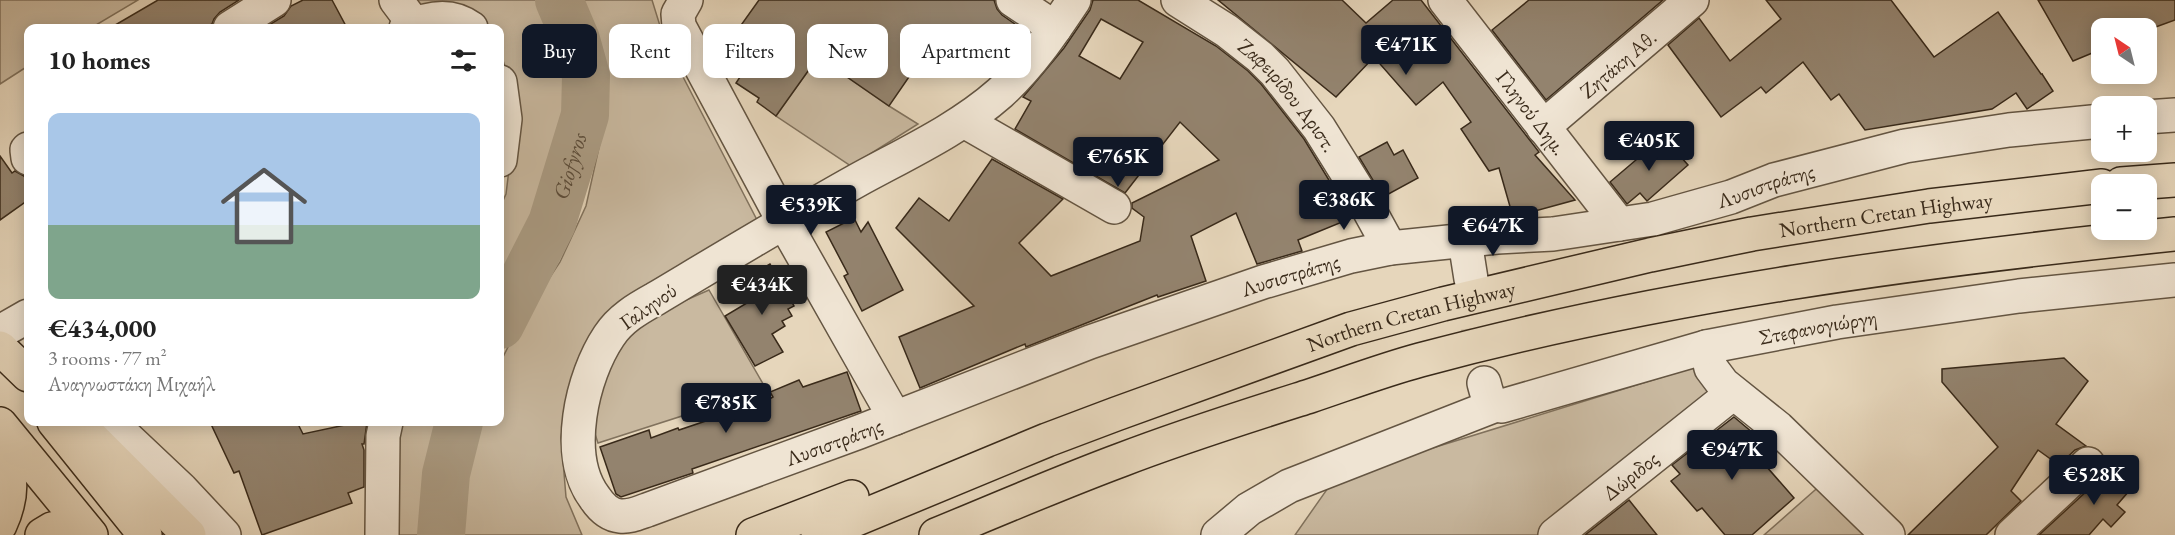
<!DOCTYPE html>
<meta charset="utf-8">
<style>
:root{--surface:#fff;--page:#f2f2f2;--text:#222;--muted:#767676;--line:#e0e0e0;--accent:#111827}
body{margin:0;font-family:"EB Garamond",serif;background:var(--page);color:var(--text);height:100vh;display:flex;flex-direction:column;font-size:22px;white-space:nowrap}
*{box-sizing:border-box;margin:0}
p{font-size:20px;color:var(--muted)}
.icon{flex:none;width:33px;height:33px;fill:none;stroke:currentColor;stroke-width:2;stroke-linecap:round;stroke-linejoin:round}
.map{position:relative;flex:1;overflow:hidden}
.panel{position:absolute;left:24px;top:24px;width:480px;height:402px;display:flex;flex-direction:column;background:var(--surface);border-radius:12px;box-shadow:0 3px 15px #0003}
.panel>*{flex:none}
.guide{position:absolute;left:522px;top:24px;width:570px;height:54px;display:flex;gap:12px}
.needle{width:39px;rotate:325deg}
.buttons{position:absolute;left:2091px;top:18px;display:grid;gap:12px}
.buttons a{display:grid;place-items:center;width:66px;height:66px;border-radius:12px;background:var(--surface);box-shadow:0 3px 15px #0003;font-size:30px}
.price{position:absolute;translate:-50% -51px;padding:0 14px;border-radius:6px;background:var(--accent);color:#fff;font-size:20px;line-height:39px;filter:drop-shadow(0 2px 3px #0008)}
.price::after{content:'';position:absolute;left:50%;top:36px;width:18px;height:14px;margin-left:-9px;background:inherit;clip-path:polygon(0 0,100% 0,50% 100%)}
.price.selected{background:#222;color:#fff}
ul{padding:0;list-style:none}
li{display:grid;align-content:center;gap:12px;height:318px;padding:0 24px}
li+li{border-top:2px solid var(--line)}
li span{display:grid;place-items:center;height:186px;border-radius:12px;color:#555}
li>.icon{margin-inline-start:auto}
span .icon{width:108px;height:108px;fill:#fffc;stroke-width:1}
li b{font-size:26px}
h2{display:flex;justify-content:space-between;align-items:center;height:72px;padding:0 24px;font-size:26px}
.pill{padding:0 21px;border-radius:12px;background:var(--surface);box-shadow:0 3px 15px #0003;font-size:21px;line-height:54px}
.pill.selected{background:var(--accent);color:#fff}
.map>svg:first-child{display:block}
.green{fill:#c9b9a0;stroke:#81725d;stroke-width:1.5}
.lines{fill:none;stroke-linecap:round;stroke-linejoin:round}
.river{stroke:#ab9c84;stroke-width:48}
.building{fill:#93836e;stroke:#392a1a;stroke-width:1.5;fill-rule:evenodd}
.minor-tunnel{stroke:#c3b49b;stroke-width:33;stroke-dasharray:33 16;stroke-linecap:butt}
.minor-casing{stroke:#645542;stroke-width:36}
.major-casing{stroke:#392a1a;stroke-width:36}
.highway-casing{stroke:#392a1a;stroke-width:36}
.minor{stroke:#efe4d3;stroke-width:33}
.major{stroke:#e6d6bb;stroke-width:33}
.highway{stroke:#e6d6bb;stroke-width:33}
.labels{text-anchor:middle;dominant-baseline:central;stroke-width:4.5;stroke-linejoin:round;paint-order:stroke}
.street-label{font-size:21px;fill:#392a1a;stroke:#efe4d3}
.water-label{font-size:22px;font-style:italic;fill:#5b4c3a;stroke:#efe4d3}
</style>
<div class="map">
<svg width="2175" height="535" viewBox="0 0 2175 535">
<rect width="100%" height="100%" fill="#e6d6bb"/>
<filter id="stains"><feTurbulence type="fractalNoise" baseFrequency=".00333" numOctaves="4"/><feColorMatrix values="0 0 0 0 .2 0 0 0 0 .09 0 0 0 0 .02 0 0 0 .5 -.17"/></filter>
<radialGradient id="worn" r=".72"><stop offset=".6" stop-color="#630" stop-opacity="0"/><stop offset="1" stop-color="#630" stop-opacity=".3"/></radialGradient>
<!-- green -->
<g class="green">
<path d="M 0,0 L 138,0 L 91,28 L 28,28 L 28,66 L 0,84 Z"/>
<path d="M 416,0 L 536,0 L 565,52 L 571,87 L 568,137 L 540,223 L 500,300 L 500,207 L 506,194 L 516,112 L 507,73 L 500,51 L 500,28 L 488,28 L 472,14 L 425,11 Z"/>
<path d="M 573,0 L 652,0 L 665,42 L 757,220 L 692,262 L 568,395 L 561,437 L 566,497 L 582,535 L 456,535 L 462,464 L 474,422 L 500,422 L 500,363 L 521,321 L 560,262 L 586,206 L 608,107 L 597,47 Z"/>
<path d="M 818,57 L 889,106 L 918,124 L 851,166 L 776,116 Z"/>
<path d="M 709,290 L 766,389 L 598,443 L 591,422 L 617,345 L 661,311 Z"/>
<path d="M 1698,366 L 1717,395 L 1539,535 L 1295,535 L 1330,485 L 1413,454 Z"/>
<path d="M 399,422 L 444,422 L 432,474 L 427,535 L 391,535 Z"/>
<path d="M 1823,483 L 1872,535 L 1764,535 Z"/>
</g>
<g class="lines">
<!-- river -->
<g class="river">
<path id="s1" d="M 500,325 L 552,223 L 585,115 L 586,76 L 576,40 L 559,0"/>
<path d="M 441,535 L 446,474 L 459,422"/>
</g>
</g>
<!-- building -->
<g class="building">
<path d="M 158,0 L 239,0 L 220,12 L 214,19 L 212,24 L 205,28 L 110,28 Z"/>
<path d="M 303,0 L 332,0 L 347,28 L 264,28 L 284,16 L 291,6 Z"/>
<path d="M 759,0 L 994,0 L 997,9 L 1002,15 L 1028,33 L 991,76 L 935,39 L 889,106 L 818,57 L 776,116 L 757,102 L 759,98 L 736,83 L 742,74 L 737,71 L 747,57 L 738,51 L 749,35 L 739,28 Z"/>
<path d="M 1093,0 L 1138,0 L 1216,46 L 1248,71 L 1261,84 L 1304,139 L 1352,218 L 1298,240 L 1302,251 L 1257,264 L 1236,213 L 1191,236 L 1206,281 L 1158,297 L 1157,295 L 1026,347 L 1025,344 L 920,388 L 899,337 L 974,306 L 896,228 L 919,198 L 949,221 L 992,159 L 1063,199 L 1019,243 L 1051,276 L 1140,241 L 1144,217 L 1132,208 L 1132,203 L 1219,160 L 1180,122 L 1125,193 L 1015,129 L 1031,101 L 1023,97 L 1064,48 L 1090,10 ZM 1101,19 L 1143,42 L 1120,79 L 1079,56 Z"/>
<path d="M 1218,0 L 1342,0 L 1366,23 L 1393,0 L 1421,0 L 1532,143 L 1539,152 L 1535,155 L 1575,200 L 1513,217 L 1499,168 L 1489,171 L 1461,129 L 1471,122 L 1443,82 L 1416,105 L 1374,57 L 1336,97 Z"/>
<path d="M 1529,0 L 1663,0 L 1546,100 L 1492,30 Z"/>
<path d="M 1766,0 L 1891,0 L 1934,57 L 1998,12 L 2041,74 L 2043,74 L 2042,74 L 2053,91 L 2027,109 L 2016,93 L 1992,109 L 1865,130 L 1839,94 L 1831,100 L 1803,62 L 1766,93 L 1761,87 L 1721,117 L 1668,45 L 1699,18 L 1730,61 L 1781,19 Z"/>
<path d="M 2038,0 L 2175,0 L 2175,20 L 2153,28 L 2102,28 L 2102,49 L 2073,61 Z"/>
<path d="M 1663,137 L 1688,165 L 1647,201 L 1640,193 L 1627,204 L 1610,182 Z"/>
<path d="M 1387,142 L 1394,155 L 1403,150 L 1418,178 L 1383,197 L 1359,157 Z"/>
<path d="M 0,156 L 12,173 L 15,171 L 24,176 L 28,182 L 28,200 L 0,220 Z"/>
<path d="M 854,218 L 861,232 L 868,222 L 903,290 L 862,311 L 844,276 L 848,274 L 826,232 Z"/>
<path d="M 770,264 L 794,306 L 788,309 L 792,316 L 782,321 L 785,326 L 772,334 L 783,352 L 755,366 L 725,316 L 752,300 L 744,286 L 752,281 L 749,276 Z"/>
<path d="M 2064,358 L 2088,381 L 2056,424 L 2086,446 L 2075,450 L 2059,465 L 2038,450 L 2011,491 L 2021,501 L 1986,535 L 1908,535 L 1998,447 L 1942,382 L 1942,369 Z"/>
<path d="M 847,372 L 861,411 L 692,469 L 693,473 L 621,497 L 616,494 L 600,447 L 649,430 L 651,438 L 678,428 L 679,430 L 768,400 L 773,397 L 770,392 L 799,380 L 803,387 Z"/>
<path d="M 1734,417 L 1771,448 L 1759,458 L 1794,498 L 1752,535 L 1725,535 L 1702,508 L 1697,511 L 1671,481 L 1680,474 L 1672,465 Z"/>
<path d="M 210,422 L 297,422 L 303,434 L 359,422 L 367,422 L 364,444 L 362,444 L 364,450 L 364,487 L 348,493 L 352,503 L 262,535 L 239,471 L 234,473 Z"/>
<path d="M 2106,460 L 2135,484 L 2117,505 L 2125,512 L 2111,527 L 2103,519 L 2089,535 L 2039,535 L 2101,478 L 2106,470 Z"/>
<path d="M 1629,500 L 1657,535 L 1585,535 Z"/>
</g>
<g class="lines">
<!-- minor-tunnel -->
<path class="minor-tunnel" d="M 1471,279 L 1484,383"/>
<!-- minor casing -->
<g class="minor-casing">
<g id="minor">
<path d="M 396,0 L 414,24"/>
<path d="M 686,0 L 678,14 L 679,26 L 784,222 L 895,418"/>
<path d="M 1013,0 L 1055,28"/>
<path id="s2" d="M 1074,0 C 1052,33 1030,66 1000,93 C 958,130 905,154 856,181 C 788,219 722,259 655,299 C 637,309 620,319 609,336 C 582,376 563,456 595,498 C 601,507 609,515 620,516 C 630,517 638,513 647,510 L 859,432 L 1090,342 L 1263,282 L 1351,256 L 1390,248 L 1497,237 L 1553,234 L 1653,219 L 1731,197 L 1774,180 L 1905,146 L 2009,130 L 2102,121"/>
<path id="s3" d="M 1178,0 L 1227,31 L 1260,57 L 1275,72 L 1319,128 L 1362,197 L 1390,248"/>
<path id="s4" d="M 1445,0 L 1619,224"/>
<path d="M 230,28 L 274,0"/>
<path d="M 406,28 C 427,18 451,13 471,28"/>
<path d="M 500,82 L 505,119 L 500,160"/>
<path d="M 2146,117 L 2175,115"/>
<path d="M 964,121 L 1114,207"/>
<path id="s5" d="M 1543,127 L 1692,0"/>
<path d="M 28,149 L 27,150 L 28,158"/>
<path d="M 1465,241 L 1471,279"/>
<path d="M 0,332 L 28,316"/>
<path d="M 1706,347 L 1711,368 L 1723,384 L 1778,428 L 1888,535"/>
<path id="s6" d="M 1484,383 C 1487,395 1489,405 1502,406 L 1706,347 L 1837,322 L 2019,296 L 2175,280"/>
<path d="M 110,422 L 181,489 L 224,535"/>
<path d="M 382,535 L 383,436 L 386,422"/>
<path d="M 1218,535 L 1249,509 L 1289,486 L 1496,405"/>
<path id="s7" d="M 1555,535 L 1733,393"/>
<path d="M 2012,535 L 2088,464"/>
</g>
</g>
<!-- major casing -->
<g class="major-casing">
<g id="major">
<path d="M 54,422 L 145,535"/>
<path d="M 0,424 L 91,535"/>
</g>
</g>
<!-- highway casing -->
<g class="highway-casing">
<g id="highway">
<path d="M 2121,184 L 2175,180"/>
<path d="M 0,348 L 28,375"/>
<path d="M 76,422 L 189,535"/>
<path d="M 0,447 C 13,475 13,497 0,525"/>
<path d="M 42,535 L 52,529 L 80,523"/>
<path d="M 753,535 L 852,497"/>
<path id="s8" d="M 818,535 L 1047,440 L 1116,414 L 1351,329 L 1443,304 L 1650,255 L 1752,234 L 1929,206 L 2102,186"/>
<path d="M 936,535 C 997,510 1059,483 1121,460 C 1183,436 1247,416 1310,396 C 1346,384 1383,370 1420,360 C 1666,294 1922,260 2175,234"/>
</g>
</g>
<!-- minor -->
<use href="#minor" class="minor"/>
<!-- major -->
<use href="#major" class="major"/>
<!-- highway -->
<use href="#highway" class="highway"/>
</g>
<g class="labels">
<!-- street labels -->
<g class="street-label">
<text stroke="none"><textPath href="#s5" startOffset="98">Ζητάκη Αθ.</textPath></text>
<text stroke="none"><textPath href="#s3" startOffset="147">Ζαφειρίδου Αριστ.</textPath></text>
<text stroke="none"><textPath href="#s4" startOffset="142">Γληνού Δημ.</textPath></text>
<text stroke="none"><textPath href="#s2" startOffset="1983">Λυσιστράτης</textPath></text>
<text stroke="none"><textPath href="#s8" startOffset="1119">Northern Cretan Highway</textPath></text>
<text stroke="none"><textPath href="#s2" startOffset="1497">Λυσιστράτης</textPath></text>
<text transform="translate(648 306) rotate(-35)">Γαληνού</text>
<text stroke="none"><textPath href="#s8" startOffset="633">Northern Cretan Highway</textPath></text>
<text stroke="none"><textPath href="#s6" startOffset="358">Στεφανογιώργη</textPath></text>
<text stroke="none"><textPath href="#s2" startOffset="1011">Λυσιστράτης</textPath></text>
<text stroke="none"><textPath href="#s7" startOffset="96">Δώριδος</textPath></text>
</g>
<!-- water labels -->
<g class="water-label">
<text stroke="none"><textPath href="#s1" startOffset="174">Giofyros</textPath></text>
</g>
</g>
<rect width="100%" height="100%" filter="url(#stains)"/>
<rect width="100%" height="100%" fill="url(#worn)"/>
</svg>
<div class="buttons">
<a><svg class="needle" viewBox="-14 -14 28 28"><path d="M0-13l5 13h-10z" fill="#e53935"/><path d="M0 13l5-13h-10z" fill="#767676"/></svg></a>
<a>+</a>
<a>−</a>
</div>
<b class="price" style="left:1406px;top:76px">€471K</b>
<b class="price" style="left:1649px;top:172px">€405K</b>
<b class="price" style="left:1118px;top:188px">€765K</b>
<b class="price" style="left:1344px;top:231px">€386K</b>
<b class="price" style="left:811px;top:236px">€539K</b>
<b class="price" style="left:1493px;top:257px">€647K</b>
<b class="price selected" style="left:762px;top:316px">€434K</b>
<b class="price" style="left:726px;top:434px">€785K</b>
<b class="price" style="left:1732px;top:481px">€947K</b>
<b class="price" style="left:2094px;top:506px">€528K</b>
<div class="guide">
<a class="pill selected">Buy</a>
<a class="pill">Rent</a>
<a class="pill">Filters</a>
<a class="pill">New</a>
<a class="pill">Apartment</a>
</div>
<section class="panel">
<h2>10 homes<svg class="icon" aria-label="filters" viewBox="0 0 24 24"><path d="M4 7h16M4 17h16"/><circle cx="9" cy="7" r="2"/><circle cx="15" cy="17" r="2"/></svg></h2>
<ul>
<li><span style="background:linear-gradient(#a9c7e8 60%,#7fa58c 0)"><svg class="icon" aria-label="home" viewBox="0 0 24 24"><path d="M3 11l9-7 9 7M6 9v11h12V9"/></svg></span><div><b>€434,000</b><p>3 rooms · 77 m²</p><p>Αναγνωστάκη Μιχαήλ</p></div></li>
</ul>
</section>
</div>
